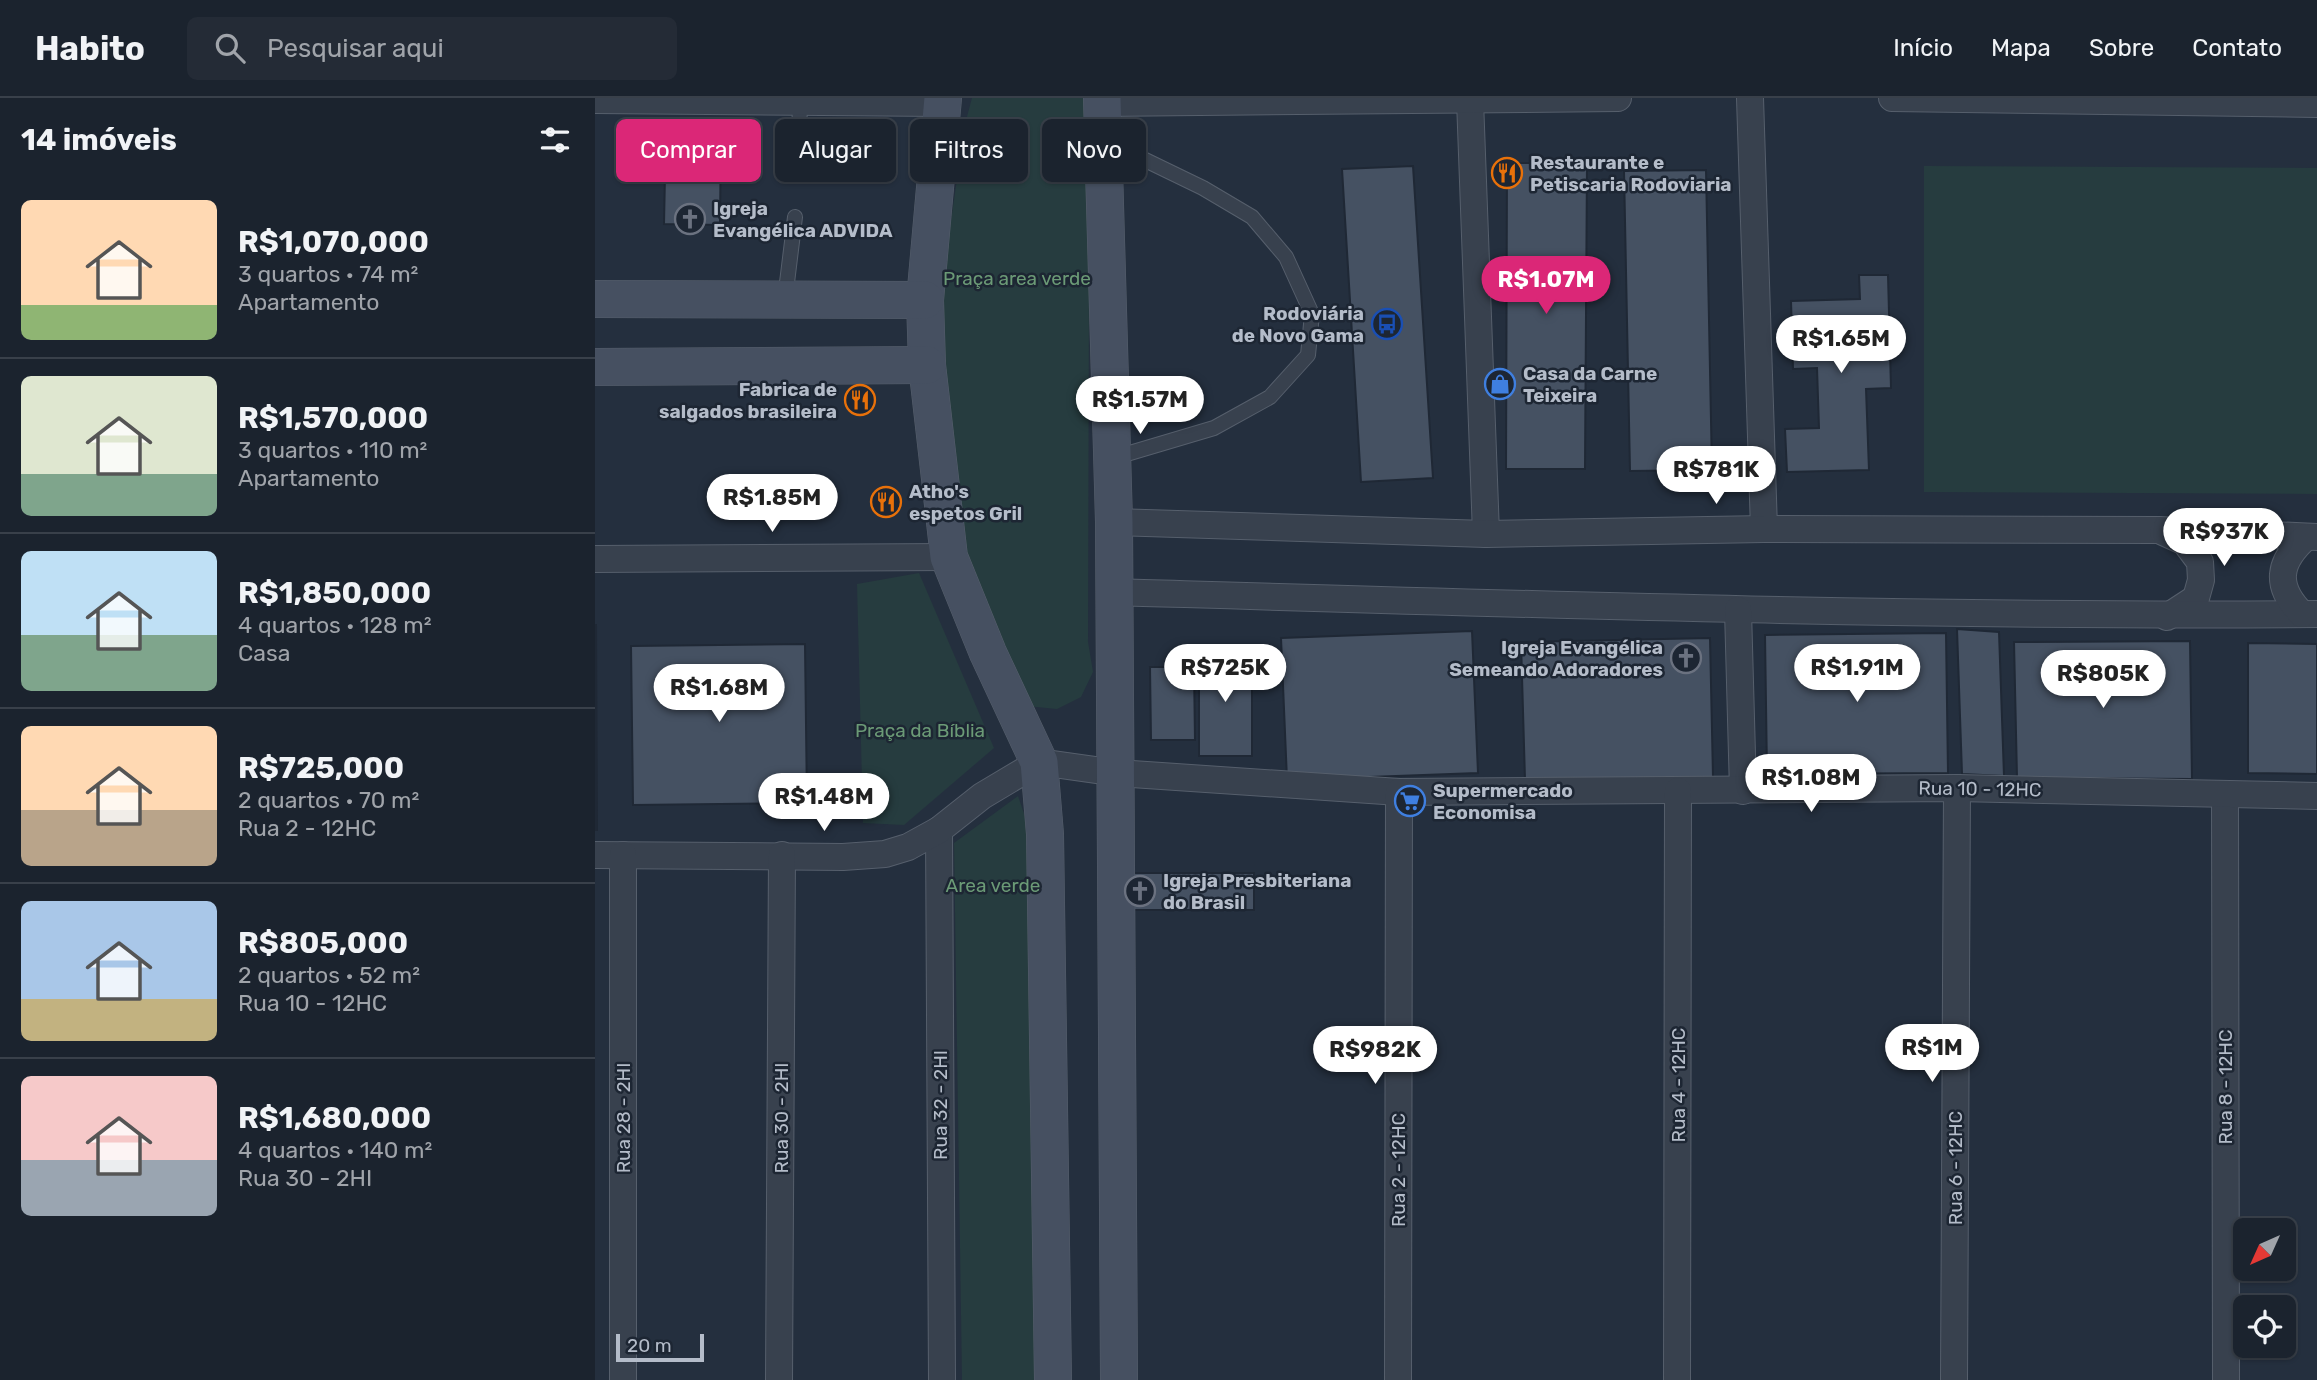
<!DOCTYPE html>
<html lang="pt">
<meta charset="utf-8">
<style>
:root{--surface:#1b232e;--page:#242b36;--text:#f1f3f6;--muted:#a0a4aa;--line:#39404a;--accent:#db2777}
body{margin:0;font-family:Rubik,sans-serif;background:var(--page);color:var(--text);height:100vh;display:flex;flex-direction:column;font-size:26px;white-space:nowrap}
*{box-sizing:border-box;margin:0}
p{font-size:23px;color:var(--muted)}
.icon{flex:none;width:38px;height:38px;fill:none;stroke:currentColor;stroke-width:2;stroke-linecap:round;stroke-linejoin:round}
.map{position:relative;flex:1;overflow:hidden}
.panel{display:flex;flex-direction:column;background:var(--surface);width:595px}
.panel>*{flex:none}
.hud{position:absolute;left:21px;top:21px;width:665px;height:63px;display:flex;gap:14px}
.needle{width:46px;rotate:225deg}
.tools{position:absolute;left:1638px;top:1120px;display:grid;gap:14px}
.tools a{display:grid;place-items:center;width:63px;height:63px;border-radius:10px;background:var(--surface);box-shadow:0 2px 5px #0004,0 0 0 2px var(--line);font-size:35px}
.scale{position:absolute;left:21px;bottom:18px;width:88px;box-sizing:border-box;padding-left:7px;border:4px solid #b4bcc9;border-top:0;font-size:19px;line-height:24px;white-space:nowrap;color:#b4bcc9;-webkit-text-stroke:5px #1d2633;paint-order:stroke}
.price{position:absolute;translate:-50% -60px;padding:0 16px;border-radius:24px;background:#fff;color:#222;font-size:23px;line-height:46px;filter:drop-shadow(0 2px 4px #0008)}
.price::after{content:'';position:absolute;left:50%;top:42px;width:21px;height:16px;margin-left:-10px;background:inherit;clip-path:polygon(0 0,100% 0,50% 100%)}
.price.current{background:var(--accent);color:#fff}
ul{padding:0;list-style:none}
li{display:flex;align-items:center;gap:21px;height:175px;padding:0 21px}
li+li{border-top:2px solid var(--line)}
li span{display:grid;place-items:center;flex:none;width:196px;height:140px;border-radius:10px;color:#555}
li>.icon{margin-inline-start:auto}
span .icon{width:84px;height:84px;fill:#fffc;stroke-width:1}
li b{font-size:30px}
h2{display:flex;justify-content:space-between;align-items:center;height:84px;padding:0 21px;font-size:30px}
.tag{padding:0 24px;border-radius:10px;background:var(--surface);box-shadow:0 2px 5px #0004,0 0 0 2px var(--line);font-size:24px;line-height:63px}
.tag.current{background:var(--accent);color:#fff}
header{display:flex;align-items:center;gap:42px;box-sizing:border-box;height:98px;padding:0 35px;background:var(--surface);border-bottom:2px solid var(--line)}
header strong{font-size:33px}
nav{display:flex;gap:38px;margin-inline-start:auto;font-size:24px}
.search{width:490px;height:63px;background:var(--page);display:flex;align-items:center;gap:18px;box-sizing:border-box;padding:0 24px;border-radius:10px;color:var(--muted);font-size:26px}
main{display:flex;flex:1;min-height:0}
.map>svg:first-child{display:block}
.green{fill:#263c3f}
.building{fill:#455162;stroke:#1f2835;stroke-width:2}
.lines{fill:none;stroke-linecap:round;stroke-linejoin:round}
.lane-casing{stroke:#565f6c;stroke-width:16}
.street-casing{stroke:#565f6c;stroke-width:28}
.secondary-casing{stroke:#565f6c;stroke-width:38}
.lane{stroke:#38414e;stroke-width:14}
.street{stroke:#38414e;stroke-width:26}
.secondary{stroke:#465061;stroke-width:37}
.labels{text-anchor:middle;dominant-baseline:central;stroke-width:5;stroke-linejoin:round;paint-order:stroke}
.poi-label{font-size:19px;font-weight:bold;fill:#b4bcc9;stroke:#1d2633;text-anchor:start}
.park-label{font-size:19px;fill:#6b9a76;stroke:#1d2633}
.street-label{font-size:19px;fill:#b4bcc9;stroke:#1d2633}
</style>
<header>
<strong>Habito</strong>
<div class="search"><svg class="icon" aria-label="search" viewBox="0 0 24 24"><circle cx="10" cy="10" r="6"/><path d="M15 15l6 6"/></svg>Pesquisar aqui</div>
<nav><a>Início</a><a>Mapa</a><a>Sobre</a><a>Contato</a></nav>
</header>
<main>
<section class="panel">
<h2>14 imóveis<svg class="icon" aria-label="filters" viewBox="0 0 24 24"><path d="M4 7h16M4 17h16"/><circle cx="9" cy="7" r="2"/><circle cx="15" cy="17" r="2"/></svg></h2>
<ul>
<li><span style="background:linear-gradient(#ffd9b3 75%,#8fb573 0)"><svg class="icon" aria-label="home" viewBox="0 0 24 24"><path d="M3 11l9-7 9 7M6 9v11h12V9"/></svg></span><div><b>R$1,070,000</b><p>3 quartos · 74 m²</p><p>Apartamento</p></div></li>
<li><span style="background:linear-gradient(#dfe7d0 70%,#7fa58c 0)"><svg class="icon" aria-label="home" viewBox="0 0 24 24"><path d="M3 11l9-7 9 7M6 9v11h12V9"/></svg></span><div><b>R$1,570,000</b><p>3 quartos · 110 m²</p><p>Apartamento</p></div></li>
<li><span style="background:linear-gradient(#bfe0f5 60%,#7fa58c 0)"><svg class="icon" aria-label="home" viewBox="0 0 24 24"><path d="M3 11l9-7 9 7M6 9v11h12V9"/></svg></span><div><b>R$1,850,000</b><p>4 quartos · 128 m²</p><p>Casa</p></div></li>
<li><span style="background:linear-gradient(#ffd9b3 60%,#b9a48a 0)"><svg class="icon" aria-label="home" viewBox="0 0 24 24"><path d="M3 11l9-7 9 7M6 9v11h12V9"/></svg></span><div><b>R$725,000</b><p>2 quartos · 70 m²</p><p>Rua 2 - 12HC</p></div></li>
<li><span style="background:linear-gradient(#a9c7e8 70%,#c2b280 0)"><svg class="icon" aria-label="home" viewBox="0 0 24 24"><path d="M3 11l9-7 9 7M6 9v11h12V9"/></svg></span><div><b>R$805,000</b><p>2 quartos · 52 m²</p><p>Rua 10 - 12HC</p></div></li>
<li><span style="background:linear-gradient(#f6c9c9 60%,#9aa5b1 0)"><svg class="icon" aria-label="home" viewBox="0 0 24 24"><path d="M3 11l9-7 9 7M6 9v11h12V9"/></svg></span><div><b>R$1,680,000</b><p>4 quartos · 140 m²</p><p>Rua 30 - 2HI</p></div></li>
</ul>
</section>
<div class="map">
<svg width="1722" height="1282" viewBox="0 0 1722 1282">
<rect width="100%" height="100%" fill="#242f3e"/>
<!-- green -->
<g class="green">
<path d="M 377,0 L 489,0 L 494,179 L 493,544 L 498,574 L 486,599 L 462,611 L 432,608 L 366,445 L 350,339 L 348,178 L 370,26 Z"/>
<path d="M 1329,68 L 1722,70 L 1722,396 L 1329,394 Z"/>
<path d="M 324,475 L 399,650 L 309,727 L 268,725 L 262,486 Z"/>
<path d="M 423,698 L 436,736 L 442,1282 L 367,1282 L 359,745 Z"/>
</g>
<!-- building -->
<g class="building">
<path d="M 71,26 L 126,28 L 125,127 L 69,126 Z"/>
<path d="M 912,65 L 992,65 L 990,371 L 911,371 Z"/>
<path d="M 818,68 L 838,380 L 766,384 L 747,71 Z"/>
<path d="M 1111,72 L 1117,372 L 1035,373 L 1029,73 Z"/>
<path d="M 1264,177 L 1293,177 L 1296,290 L 1271,291 L 1274,372 L 1192,374 L 1190,331 L 1224,330 L 1222,270 L 1198,271 L 1196,203 L 1265,201 Z"/>
<path d="M 0,527 L 1,527 L 2,732 L 0,732 Z"/>
<path d="M 1362,531 L 1404,534 L 1409,678 L 1367,676 Z"/>
<path d="M 877,533 L 883,675 L 692,682 L 686,540 Z"/>
<path d="M 1351,535 L 1353,675 L 1172,676 L 1170,537 Z"/>
<path d="M 1115,540 L 1118,679 L 930,682 L 926,544 Z"/>
<path d="M 1595,543 L 1597,681 L 1422,680 L 1419,544 Z"/>
<path d="M 1653,545 L 1722,546 L 1722,676 L 1653,675 Z"/>
<path d="M 210,546 L 212,705 L 38,707 L 36,548 Z"/>
<path d="M 604,553 L 657,554 L 657,658 L 604,658 Z"/>
<path d="M 555,569 L 599,569 L 600,642 L 556,642 Z"/>
<rect x="539" y="775" width="120" height="37"/>
</g>
<g class="lines">
<!-- lane casing -->
<g class="lane-casing">
<g id="lane">
<path d="M 204,41 L 205,4"/>
<path d="M 511,43 L 608,90 L 657,119 L 691,159 L 717,216 L 713,257 L 675,299 L 619,330 L 518,360"/>
<path d="M 190,201 L 200,119"/>
</g>
</g>
<!-- street casing -->
<g class="street-casing">
<g id="street">
<path d="M 1155,0 L 1169,431"/>
<path d="M 1297,0 L 1722,6"/>
<path d="M 0,2 L 346,5"/>
<path d="M 875,2 L 891,436"/>
<path d="M 507,5 L 1023,0"/>
<path d="M 519,424 L 891,436 L 1169,431 L 1564,432 L 1722,439"/>
<path d="M 1568,434 L 1590,444 L 1605,464 L 1606,482 L 1601,500 L 1572,519"/>
<path d="M 0,461 L 354,459"/>
<path d="M 519,494 C 920,506 1321,519 1722,516"/>
<path d="M 1143,512 L 1148,693"/>
<path d="M 1707,516 C 1679,488 1683,464 1711,439"/>
<path d="M 1630,696 L 1631,1282"/>
<path d="M 344,732 L 347,1282"/>
<path d="M 0,757 L 248,759 L 290,756 L 313,749 L 344,732 L 387,698 L 444,664 L 522,675 L 804,694 L 1362,690 L 1722,698"/>
<path d="M 28,757 L 28,1282"/>
<path d="M 184,1282 L 187,757"/>
<path d="M 803,1282 L 804,694"/>
<path d="M 1082,1282 L 1083,693"/>
<path d="M 1359,1282 L 1362,690"/>
</g>
</g>
<!-- secondary casing -->
<g class="secondary-casing">
<g id="secondary">
<path d="M 348,0 L 330,202 L 332,267 L 354,459 L 393,555 L 444,664 L 450,736 L 458,1282"/>
<path d="M 507,0 L 519,424 L 524,1282"/>
<path d="M 0,201 L 330,202"/>
<path d="M 0,269 L 332,267"/>
</g>
</g>
<!-- lane -->
<use href="#lane" class="lane"/>
<!-- street -->
<use href="#street" class="street"/>
<!-- secondary -->
<use href="#secondary" class="secondary"/>
</g>
<!-- icons -->
<defs>
<g id="restaurant-ring" transform="scale(1.575)"><circle r="9.5" fill="#1d2633" stroke="#e8710a" stroke-width="1.5"/><path d="M-5-6h1v4h1v-4h1v4h1v-4h1v5L-1.5 .5V6h-2V.5L-5-1ZM5-6V6H3V1.5H1.5Q1.5-4 5-6Z" fill="#e8710a"/></g>
<g id="church-ring" transform="scale(1.575)"><circle r="9.5" fill="#1d2633" stroke="#6b7280" stroke-width="1.5"/><path d="M-1.2-6h2.4v3.5h3.3v2.4h-3.3V6h-2.4V-.1h-3.3v-2.4h3.3Z" fill="#6b7280"/></g>
<g id="bus-ring" transform="scale(1.575)"><circle r="9.5" fill="#1d2633" stroke="#1a4fb4" stroke-width="1.5"/><path d="M-5-6H5V4H4V6H2V4H-2V6H-4V4H-5ZM-3.5-4V0h7V-4ZM-3.5 1.2v1.5H-2V1.2ZM2 1.2v1.5H3.5V1.2Z" fill="#1a4fb4"/></g>
<g id="shop-ring" transform="scale(1.575)"><circle r="9.5" fill="#1d2633" stroke="#3f7fe0" stroke-width="1.5"/><path d="M-5-2.5h2.3a2.7 3.5 0 0 1 5.4 0H5L5.5 6h-11ZM-1.5-2.5h3a1.5 2.3 0 0 0-3 0Z" fill="#3f7fe0"/></g>
<g id="supermarket-ring" transform="scale(1.575)"><circle r="9.5" fill="#1d2633" stroke="#3f7fe0" stroke-width="1.5"/><path d="M-6-5.5h2.5l.6 2H6L4.5 2H-2.5L-4.4-4H-6ZM-1.5 3.2a1.3 1.3 0 1 0 .1 0ZM3 3.2a1.3 1.3 0 1 0 .1 0Z" fill="#3f7fe0"/></g>
</defs>
<g fill-rule="evenodd">
<use href="#restaurant-ring" x="912" y="75"/>
<use href="#church-ring" x="95" y="121"/>
<use href="#bus-ring" x="792" y="226"/>
<use href="#shop-ring" x="905" y="286"/>
<use href="#restaurant-ring" x="265" y="302"/>
<use href="#restaurant-ring" x="291" y="404"/>
<use href="#church-ring" x="1091" y="560"/>
<use href="#supermarket-ring" x="815" y="703"/>
<use href="#church-ring" x="545" y="793"/>
</g>
<g class="labels">
<!-- poi labels -->
<g class="poi-label">
<text x="935" y="64">Restaurante e<tspan x="935" dy="22">Petiscaria Rodoviaria</tspan></text>
<text x="118" y="110">Igreja<tspan x="118" dy="22">Evangélica ADVIDA</tspan></text>
<text x="769" y="215" text-anchor="end">Rodoviária<tspan x="769" dy="22">de Novo Gama</tspan></text>
<text x="928" y="275">Casa da Carne<tspan x="928" dy="22">Teixeira</tspan></text>
<text x="242" y="291" text-anchor="end">Fabrica de<tspan x="242" dy="22">salgados brasileira</tspan></text>
<text x="314" y="393">Atho's<tspan x="314" dy="22">espetos Gril</tspan></text>
<text x="1068" y="549" text-anchor="end">Igreja Evangélica<tspan x="1068" dy="22">Semeando Adoradores</tspan></text>
<text x="838" y="692">Supermercado<tspan x="838" dy="22">Economisa</tspan></text>
<text x="568" y="782">Igreja Presbiteriana<tspan x="568" dy="22">do Brasil</tspan></text>
</g>
<!-- park labels -->
<g class="park-label">
<text x="422" y="180">Praça area verde</text>
<text x="325" y="632">Praça da Bíblia</text>
<text x="398" y="787">Area verde</text>
</g>
<!-- street labels -->
<g class="street-label">
<text transform="translate(1385 691) rotate(1)">Rua 10 - 12HC</text>
<text transform="translate(1083 987) rotate(-90)">Rua 4 - 12HC</text>
<text transform="translate(1630 989) rotate(-90)">Rua 8 - 12HC</text>
<text transform="translate(345 1007) rotate(-90)">Rua 32 - 2HI</text>
<text transform="translate(28 1020) rotate(-90)">Rua 28 - 2HI</text>
<text transform="translate(186 1020) rotate(-90)">Rua 30 - 2HI</text>
<text transform="translate(1360 1070) rotate(-90)">Rua 6 - 12HC</text>
<text transform="translate(803 1072) rotate(-90)">Rua 2 - 12HC</text>
</g>
</g>
</svg>
<div class="tools">
<a><svg class="needle" viewBox="-14 -14 28 28"><path d="M0-13l5 13h-10z" fill="#e53935"/><path d="M0 13l5-13h-10z" fill="#a0a4aa"/></svg></a>
<a><svg class="icon" aria-label="locate" viewBox="0 0 24 24"><circle cx="12" cy="12" r="6"/><path d="M12 2v4M12 18v4M2 12h4M18 12h4"/></svg></a>
</div>
<div class="scale">20 m</div>
<b class="price current" style="left:951px;top:218px">R$1.07M</b>
<b class="price" style="left:1246px;top:277px">R$1.65M</b>
<b class="price" style="left:545px;top:338px">R$1.57M</b>
<b class="price" style="left:1121px;top:408px">R$781K</b>
<b class="price" style="left:177px;top:436px">R$1.85M</b>
<b class="price" style="left:1629px;top:470px">R$937K</b>
<b class="price" style="left:630px;top:606px">R$725K</b>
<b class="price" style="left:1262px;top:606px">R$1.91M</b>
<b class="price" style="left:1508px;top:612px">R$805K</b>
<b class="price" style="left:124px;top:626px">R$1.68M</b>
<b class="price" style="left:1216px;top:716px">R$1.08M</b>
<b class="price" style="left:229px;top:735px">R$1.48M</b>
<b class="price" style="left:1337px;top:986px">R$1M</b>
<b class="price" style="left:780px;top:988px">R$982K</b>
<div class="hud">
<a class="tag current">Comprar</a>
<a class="tag">Alugar</a>
<a class="tag">Filtros</a>
<a class="tag">Novo</a>
</div>
</div>
</main>
